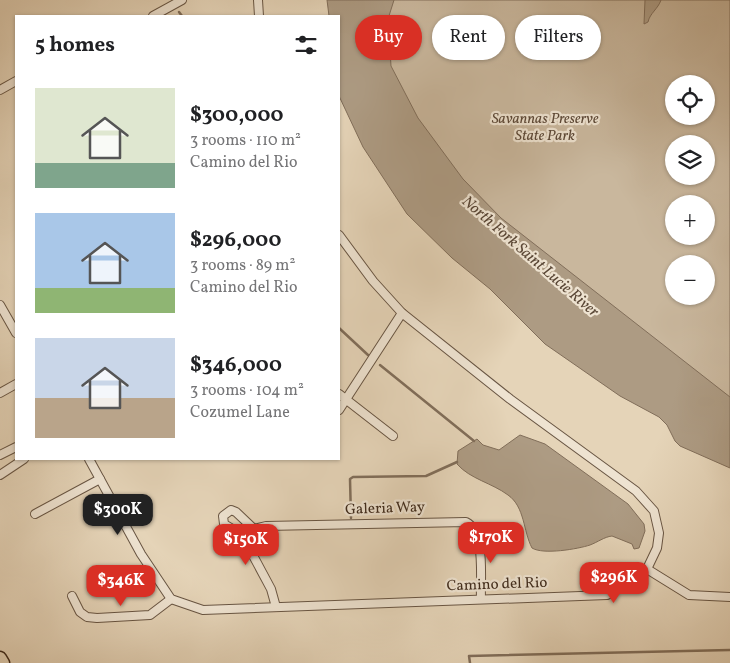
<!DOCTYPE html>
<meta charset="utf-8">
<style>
:root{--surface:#fff;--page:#f2f2f2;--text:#202124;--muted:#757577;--accent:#d93025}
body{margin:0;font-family:Vollkorn,serif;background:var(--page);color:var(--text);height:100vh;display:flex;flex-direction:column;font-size:19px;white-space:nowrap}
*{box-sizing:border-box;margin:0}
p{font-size:16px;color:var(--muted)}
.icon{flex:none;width:28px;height:28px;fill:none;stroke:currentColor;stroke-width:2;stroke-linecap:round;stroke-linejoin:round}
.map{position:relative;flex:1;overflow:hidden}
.panel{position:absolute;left:15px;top:15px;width:325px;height:445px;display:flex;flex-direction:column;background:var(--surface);border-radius:0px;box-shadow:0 1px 4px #0004}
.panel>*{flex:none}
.banner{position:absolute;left:355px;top:15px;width:300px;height:45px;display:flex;gap:10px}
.controls{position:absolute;left:665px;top:75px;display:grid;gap:10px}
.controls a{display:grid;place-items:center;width:50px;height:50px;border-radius:50%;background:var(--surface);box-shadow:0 1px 4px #0004;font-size:25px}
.price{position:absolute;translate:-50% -42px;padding:0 11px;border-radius:10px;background:var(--accent);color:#fff;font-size:16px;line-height:32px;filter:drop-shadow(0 1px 2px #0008)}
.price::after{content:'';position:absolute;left:50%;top:30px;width:15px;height:11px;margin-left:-8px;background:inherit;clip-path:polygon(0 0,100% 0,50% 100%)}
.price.on{background:#222;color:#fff}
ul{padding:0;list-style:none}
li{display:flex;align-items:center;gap:15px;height:125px;padding:0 20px}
li span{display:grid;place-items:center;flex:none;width:140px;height:100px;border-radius:0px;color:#555}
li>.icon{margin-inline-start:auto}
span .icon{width:60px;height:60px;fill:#fffc;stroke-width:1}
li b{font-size:21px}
h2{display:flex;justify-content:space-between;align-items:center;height:60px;padding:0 20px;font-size:21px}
.chip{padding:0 18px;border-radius:22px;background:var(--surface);box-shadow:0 1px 4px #0004;font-size:18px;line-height:45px}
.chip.on{background:var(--accent);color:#fff}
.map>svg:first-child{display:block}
.green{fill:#c9b79d;stroke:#84715c;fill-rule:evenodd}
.water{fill:#ad9b83;stroke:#816e5a}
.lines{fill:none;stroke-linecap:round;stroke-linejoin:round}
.stream{stroke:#816e5a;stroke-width:2.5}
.minor-casing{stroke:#685543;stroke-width:10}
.primary-casing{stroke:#3f2b1c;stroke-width:15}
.minor{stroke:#eee3d1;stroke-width:8}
.primary{stroke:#e5d4b8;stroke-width:12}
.labels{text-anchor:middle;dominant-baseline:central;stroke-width:4.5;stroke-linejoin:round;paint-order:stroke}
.park-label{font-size:15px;font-style:italic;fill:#5b4736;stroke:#eee3d1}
.street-label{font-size:15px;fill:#3f2b1c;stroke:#eee3d1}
.water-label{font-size:16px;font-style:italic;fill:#5a4736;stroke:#eee3d1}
</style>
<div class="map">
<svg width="730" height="663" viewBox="0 0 730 663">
<rect width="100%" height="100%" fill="#e5d4b8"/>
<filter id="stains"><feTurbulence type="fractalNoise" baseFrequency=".004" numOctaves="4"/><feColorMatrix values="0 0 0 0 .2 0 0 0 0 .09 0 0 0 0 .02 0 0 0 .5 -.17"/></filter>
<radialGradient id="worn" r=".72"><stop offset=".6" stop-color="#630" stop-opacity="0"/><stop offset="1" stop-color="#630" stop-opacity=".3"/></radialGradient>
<!-- green -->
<path class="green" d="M 370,0 L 730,0 L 730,437 L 422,195 ZM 674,84 L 706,84 L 706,116 L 674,116 ZM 674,144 L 706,144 L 706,176 L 674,176 ZM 674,204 L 706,204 L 706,236 L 674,236 ZM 674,264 L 706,264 L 706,296 L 674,296 Z"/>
<!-- water -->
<g class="water">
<path d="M 327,0 L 394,0 L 388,19 L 391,66 L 418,118 L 463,179 L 501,218 L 730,397 L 730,468 L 680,446 L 675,441 L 667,425 L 659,417 L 620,396 L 545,344 L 490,289 L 452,258 L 407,214 L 363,147 L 339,96 L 339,16 L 329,16 Z"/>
<path d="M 645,0 L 661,0 C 658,9 650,13 648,22 L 644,24 Z"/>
<path d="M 520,435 L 545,444 L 628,504 L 644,524 L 645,531 L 639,548 L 634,549 L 632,544 L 612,536 C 604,537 598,542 590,545 C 578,549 543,555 532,548 C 523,531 525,507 508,495 C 492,483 470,479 457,464 L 458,451 L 477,439 L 483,445 L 499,450 Z"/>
</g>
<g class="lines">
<!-- stream -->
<g class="stream">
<path d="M 179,12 L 182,16"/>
<path d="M 339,328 L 368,355"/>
<path d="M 380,365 L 474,441"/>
<path d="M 351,518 L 350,479 L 353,477 L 426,476 L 457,462"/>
<path d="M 470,663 L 469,656 L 730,650"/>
</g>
<!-- minor casing -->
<g class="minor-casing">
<g id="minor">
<path d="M 258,0 L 259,16"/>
<path d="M 153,16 L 182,0"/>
<path d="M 0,90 L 16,81"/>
<path d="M 0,305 L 16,333"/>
<path d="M 0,393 L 16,384"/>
<path d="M 339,394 L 393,436"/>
<path d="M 339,410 L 402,313"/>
<path d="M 0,455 L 16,447"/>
<path d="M 89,459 L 141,554 L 171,599 L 203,610 L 607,595 L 627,584 L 647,569 L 657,548 L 659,533 L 654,511 L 636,491 L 510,399 L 402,313 L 373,281 L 339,235"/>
<path d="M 0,475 L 24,459"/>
<path d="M 35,514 L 100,479"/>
<path d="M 249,539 L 224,524 L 223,516 L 231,510 L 236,512 L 254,529"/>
<path d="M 647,569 L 689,595 L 730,597"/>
<path d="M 72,596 L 80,612 L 87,617 L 97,618 L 150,615 L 171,599"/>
<path d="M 276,607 L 271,589 L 249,548 L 250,534 L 254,529 L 266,526 L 466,522 C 486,532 480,579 481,599"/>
</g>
</g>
<!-- primary casing -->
<g class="primary-casing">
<path id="primary" d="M 0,658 L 3,663"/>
</g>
<!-- minor -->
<use href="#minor" class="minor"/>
<!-- primary -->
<use href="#primary" class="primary"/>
</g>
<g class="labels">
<!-- park labels -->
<g class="park-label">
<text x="545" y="119">Savannas Preserve<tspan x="545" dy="17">State Park</tspan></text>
</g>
<!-- street labels -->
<g class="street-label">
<text transform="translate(385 509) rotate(-2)">Galeria Way</text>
<text transform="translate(497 585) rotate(-2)">Camino del Rio</text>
</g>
<!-- water labels -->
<g class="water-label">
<text transform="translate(530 257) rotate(41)">North Fork Saint Lucie River</text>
</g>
</g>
<rect width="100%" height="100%" filter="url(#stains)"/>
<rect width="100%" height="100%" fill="url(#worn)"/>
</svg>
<div class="controls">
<a><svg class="icon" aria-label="locate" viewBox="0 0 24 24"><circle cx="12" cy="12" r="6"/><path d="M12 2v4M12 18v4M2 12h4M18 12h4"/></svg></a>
<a><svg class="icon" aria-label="layers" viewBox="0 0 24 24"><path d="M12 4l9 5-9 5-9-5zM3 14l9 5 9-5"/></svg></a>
<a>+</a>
<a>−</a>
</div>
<b class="price on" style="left:118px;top:536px">$300K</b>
<b class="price" style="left:491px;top:564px">$170K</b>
<b class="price" style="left:246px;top:566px">$150K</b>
<b class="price" style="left:614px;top:604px">$296K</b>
<b class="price" style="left:121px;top:607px">$346K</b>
<div class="banner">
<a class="chip on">Buy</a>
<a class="chip">Rent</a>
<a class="chip">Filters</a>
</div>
<section class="panel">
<h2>5 homes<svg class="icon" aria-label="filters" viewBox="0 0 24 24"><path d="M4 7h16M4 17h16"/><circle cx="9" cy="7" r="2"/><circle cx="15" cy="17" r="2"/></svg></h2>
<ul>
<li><span style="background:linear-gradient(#dfe7d0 75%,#7fa58c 0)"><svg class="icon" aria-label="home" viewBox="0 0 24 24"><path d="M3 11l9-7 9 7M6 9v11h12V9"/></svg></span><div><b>$300,000</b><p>3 rooms · 110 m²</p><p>Camino del Rio</p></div></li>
<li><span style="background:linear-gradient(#a9c7e8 75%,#8fb573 0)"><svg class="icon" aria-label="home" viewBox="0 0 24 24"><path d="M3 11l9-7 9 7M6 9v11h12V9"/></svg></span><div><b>$296,000</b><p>3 rooms · 89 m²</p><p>Camino del Rio</p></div></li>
<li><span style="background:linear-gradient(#c9d6e8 60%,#b9a48a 0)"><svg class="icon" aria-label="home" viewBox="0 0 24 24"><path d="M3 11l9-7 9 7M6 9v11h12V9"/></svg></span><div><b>$346,000</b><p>3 rooms · 104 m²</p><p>Cozumel Lane</p></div></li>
</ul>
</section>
</div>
